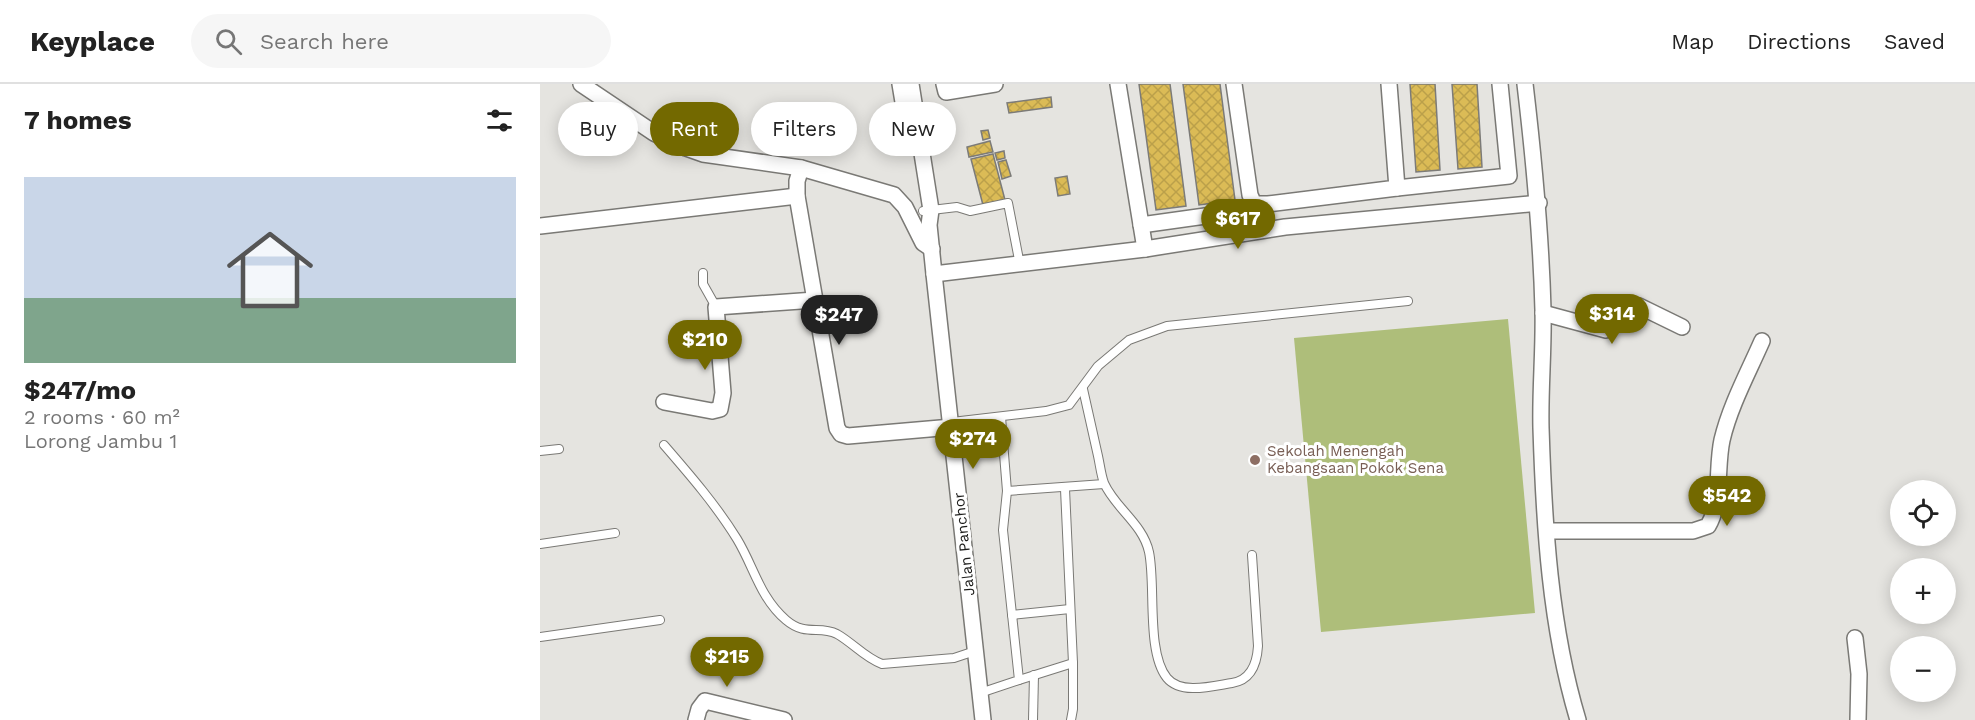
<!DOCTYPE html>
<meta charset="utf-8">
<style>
:root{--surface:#fff;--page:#f6f6f6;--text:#222;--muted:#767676;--line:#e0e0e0;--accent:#736900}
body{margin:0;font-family:"Work Sans",sans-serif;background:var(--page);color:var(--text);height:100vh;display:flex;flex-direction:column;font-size:22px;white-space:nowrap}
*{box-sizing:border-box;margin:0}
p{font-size:20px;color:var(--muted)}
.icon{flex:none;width:33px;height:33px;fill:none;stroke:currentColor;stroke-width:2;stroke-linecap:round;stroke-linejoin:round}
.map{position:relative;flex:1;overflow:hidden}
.side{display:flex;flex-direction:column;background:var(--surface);width:540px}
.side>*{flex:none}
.top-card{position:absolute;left:18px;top:18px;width:570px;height:54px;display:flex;gap:12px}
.fabs{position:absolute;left:1350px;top:396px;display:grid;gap:12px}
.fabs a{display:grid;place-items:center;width:66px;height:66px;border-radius:50%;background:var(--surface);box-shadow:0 3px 15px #0003;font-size:30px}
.price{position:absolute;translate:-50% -51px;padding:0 14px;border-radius:21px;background:var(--accent);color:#fff;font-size:20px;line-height:39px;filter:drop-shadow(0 2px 3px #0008)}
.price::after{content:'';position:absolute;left:50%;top:36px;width:18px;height:14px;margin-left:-9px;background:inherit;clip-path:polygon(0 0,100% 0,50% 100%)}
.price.selected{background:#222;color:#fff}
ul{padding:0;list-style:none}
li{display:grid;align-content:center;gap:12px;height:318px;padding:0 24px}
li span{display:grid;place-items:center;height:186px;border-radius:0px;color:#555}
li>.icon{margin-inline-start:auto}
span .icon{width:108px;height:108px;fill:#fffc;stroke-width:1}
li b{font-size:26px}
h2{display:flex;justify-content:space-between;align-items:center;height:72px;padding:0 24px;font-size:26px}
.tag{padding:0 21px;border-radius:27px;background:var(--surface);box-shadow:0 3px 15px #0003;font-size:21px;line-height:54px}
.tag.selected{background:var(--accent);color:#fff}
header{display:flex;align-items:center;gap:36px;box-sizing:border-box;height:84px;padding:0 30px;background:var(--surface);border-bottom:2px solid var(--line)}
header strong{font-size:28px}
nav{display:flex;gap:33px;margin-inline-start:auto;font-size:21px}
.search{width:420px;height:54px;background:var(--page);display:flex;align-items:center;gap:15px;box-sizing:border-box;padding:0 21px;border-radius:33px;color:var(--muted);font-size:22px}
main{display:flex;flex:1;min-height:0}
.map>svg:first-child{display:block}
.pitch{fill:#aebe7a}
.building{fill:url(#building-cross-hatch);stroke:#7c7b78;stroke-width:1.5}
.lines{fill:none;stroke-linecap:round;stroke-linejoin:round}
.service-casing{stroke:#7a7975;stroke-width:10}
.minor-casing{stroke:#7a7975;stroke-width:18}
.service{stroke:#fff;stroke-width:8}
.minor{stroke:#fff;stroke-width:15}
.education-dot{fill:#8d6e63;stroke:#fff;stroke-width:2}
.labels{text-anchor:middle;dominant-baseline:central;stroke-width:6;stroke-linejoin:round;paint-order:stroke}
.education-label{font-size:15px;fill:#785e54;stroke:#fff;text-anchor:start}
.street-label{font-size:15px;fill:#1b1b19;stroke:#fff}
</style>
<header>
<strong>Keyplace</strong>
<div class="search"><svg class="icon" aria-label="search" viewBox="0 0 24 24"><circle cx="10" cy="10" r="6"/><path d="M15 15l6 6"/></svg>Search here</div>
<nav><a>Map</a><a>Directions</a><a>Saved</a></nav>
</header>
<main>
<section class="side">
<h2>7 homes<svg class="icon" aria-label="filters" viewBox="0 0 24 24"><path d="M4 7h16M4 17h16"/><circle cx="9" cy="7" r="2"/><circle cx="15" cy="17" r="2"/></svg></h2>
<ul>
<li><span style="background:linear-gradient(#c9d6e8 65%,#7fa58c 0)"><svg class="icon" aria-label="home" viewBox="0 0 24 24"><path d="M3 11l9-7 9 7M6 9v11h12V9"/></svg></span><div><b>$247/mo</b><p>2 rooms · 60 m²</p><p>Lorong Jambu 1</p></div></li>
</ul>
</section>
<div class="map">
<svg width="1435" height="636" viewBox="0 0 1435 636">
<defs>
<pattern id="building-cross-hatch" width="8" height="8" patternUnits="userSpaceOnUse" patternTransform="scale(1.5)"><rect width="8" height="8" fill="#dbbb56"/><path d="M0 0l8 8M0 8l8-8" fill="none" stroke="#bba04a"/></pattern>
</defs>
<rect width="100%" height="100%" fill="#e5e4e0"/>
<!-- pitch -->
<path class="pitch" d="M 968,235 L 995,529 L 781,548 L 754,254 Z"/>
<!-- building -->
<g class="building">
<path d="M 599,0 L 630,0 L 646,122 L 616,126 Z"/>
<path d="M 643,0 L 680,0 L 695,116 L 659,121 Z"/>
<path d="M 870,0 L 895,0 L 900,86 L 876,88 Z"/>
<path d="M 912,0 L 937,0 L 942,83 L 918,85 Z"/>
<path d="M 511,13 L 512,23 L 469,29 L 467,19 Z"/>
<path d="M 448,46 L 450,54 L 443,56 L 441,47 Z"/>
<path d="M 450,57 L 453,68 L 429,73 L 427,63 Z"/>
<path d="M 464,67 L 465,74 L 457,76 L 455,69 Z"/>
<path d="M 453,70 L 465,116 L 443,121 L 431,75 Z"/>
<path d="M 466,76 L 471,92 L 462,95 L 458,78 Z"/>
<path d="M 527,92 L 530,110 L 518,112 L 515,94 Z"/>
</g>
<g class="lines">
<!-- service casing -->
<g class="service-casing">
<g id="service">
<path d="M 383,127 L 417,123 L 430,127 L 468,119 L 480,181"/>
<path d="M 163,189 L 163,200 L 176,223"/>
<path d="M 543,305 C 548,327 553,350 558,372 C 560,381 561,391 564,399 C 575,424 603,440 609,468 C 616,501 606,568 627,594 C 641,611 673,602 692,599 C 711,596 717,579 718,562 L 712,471"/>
<path d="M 412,338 L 506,327 L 529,321 L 558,282 L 589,256 L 627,242 L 868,217"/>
<path d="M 124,361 C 150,391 176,421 197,455 C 214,483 220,514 246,536 C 266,553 279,541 297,550 C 313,559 325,574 342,580 L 414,574 L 435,567"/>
<path d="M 0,367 L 19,365"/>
<path d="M 467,407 L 564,400"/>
<path d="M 0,460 L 75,449"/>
<path d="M 472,531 L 530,525"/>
<path d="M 0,553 L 120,536"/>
<path d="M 479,596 L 533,579 L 525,405"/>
<path d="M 440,609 L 479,596 L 463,446 L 467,407 L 461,333"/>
<path d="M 493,636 L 494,591"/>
<path d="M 531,636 L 533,625 L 533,579"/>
</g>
</g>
<!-- minor casing -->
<g class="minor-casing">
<g id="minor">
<path d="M 41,0 L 114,49 L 146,64 L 163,70 L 261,84 L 354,111 L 365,123 L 383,159 L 392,165"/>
<path d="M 360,0 L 364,24"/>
<path d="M 371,0 L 391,126 L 389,141 L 394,190 L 443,636"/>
<path d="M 404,0 L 406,8 L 455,0"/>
<path d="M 578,0 L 605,165"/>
<path d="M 694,0 L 710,111 L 714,120 L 728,120 L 857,104 L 849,0"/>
<path d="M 985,0 C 994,76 1001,150 1003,226 C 1004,265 1000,305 1001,344 C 1004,441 1010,543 1038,636"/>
<path d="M 261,84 L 257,97 L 257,112 L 297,344 L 301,350 L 308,352 L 412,343"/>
<path d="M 857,104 L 969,92 L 960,0"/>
<path d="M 601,141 L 701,127 L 714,120"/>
<path d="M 0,142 L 257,112"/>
<path d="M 394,190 L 605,165 L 745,143 L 999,119"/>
<path d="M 1003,229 L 1066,246 L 1099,222 L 1142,243"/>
<path d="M 124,318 L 172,327 L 180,325 L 183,309 L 176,223 L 275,216"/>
<path d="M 1007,447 L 1153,447 L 1168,442 C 1182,419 1176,383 1182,356 C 1190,322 1208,289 1222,257"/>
<path d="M 1315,554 L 1319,590 L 1318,636"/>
<path d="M 156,636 L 159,625 L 165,617 L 244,636"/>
</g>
</g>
<!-- service -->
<use href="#service" class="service"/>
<!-- minor -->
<use href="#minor" class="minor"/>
</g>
<!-- markers -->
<circle class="education-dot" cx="715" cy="376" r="6"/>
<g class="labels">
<!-- education labels -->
<g class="education-label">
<text x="727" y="367">Sekolah Menengah<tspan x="727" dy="17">Kebangsaan Pokok Sena</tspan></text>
</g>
<!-- street labels -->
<g class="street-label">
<text transform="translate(424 460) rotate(-96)">Jalan Panchor</text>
</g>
</g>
</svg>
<div class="fabs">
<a><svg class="icon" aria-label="locate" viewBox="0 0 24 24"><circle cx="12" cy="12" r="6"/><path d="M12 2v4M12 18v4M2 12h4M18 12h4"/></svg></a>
<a>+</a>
<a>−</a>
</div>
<b class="price" style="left:698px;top:166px">$617</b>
<b class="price" style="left:1072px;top:261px">$314</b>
<b class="price selected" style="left:299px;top:262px">$247</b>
<b class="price" style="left:165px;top:287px">$210</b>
<b class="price" style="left:433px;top:386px">$274</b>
<b class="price" style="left:1187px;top:443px">$542</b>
<b class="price" style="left:187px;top:604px">$215</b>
<div class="top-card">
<a class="tag">Buy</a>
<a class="tag selected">Rent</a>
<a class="tag">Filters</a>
<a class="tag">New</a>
</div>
</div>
</main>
